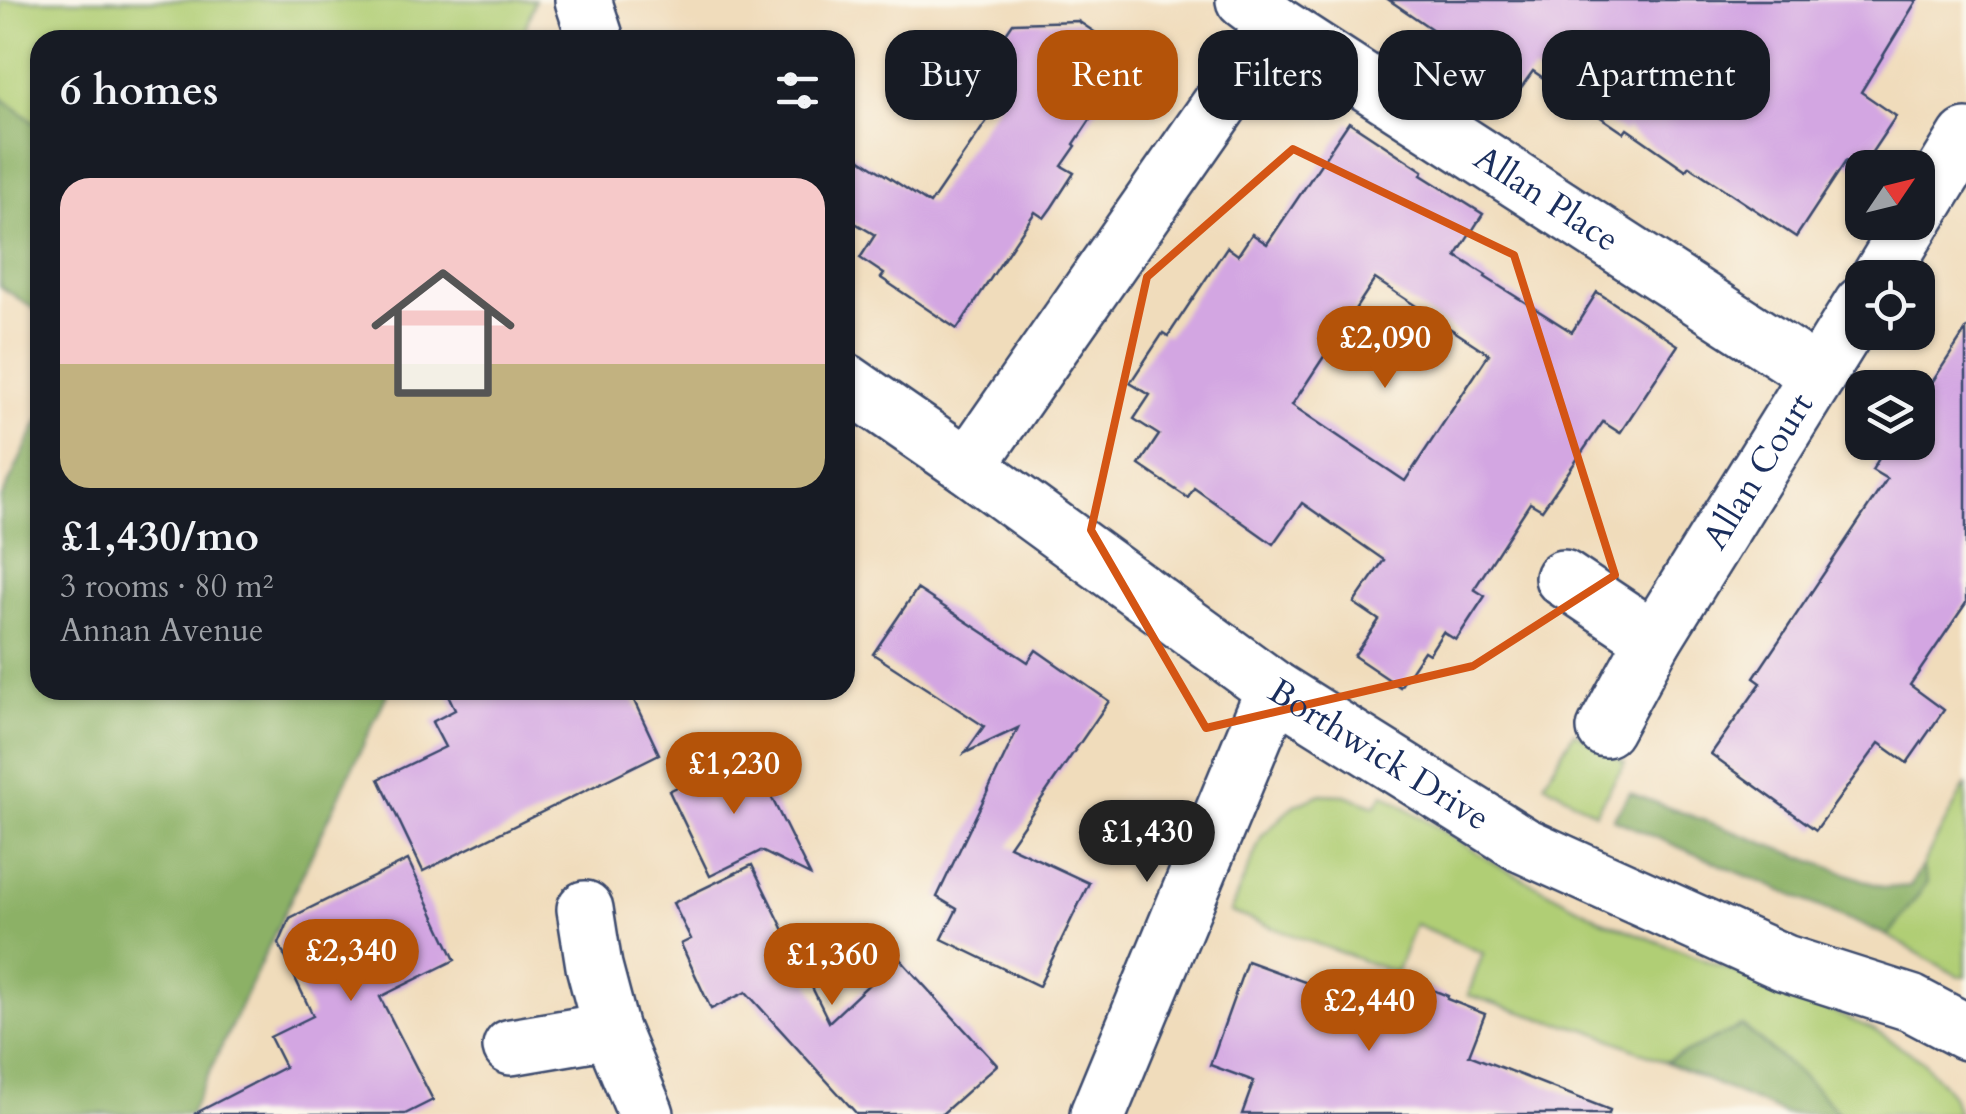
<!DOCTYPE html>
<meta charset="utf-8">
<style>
:root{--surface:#171b24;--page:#20242c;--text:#f1f3f6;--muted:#9ea1a6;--accent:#b45309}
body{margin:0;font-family:Cardo,serif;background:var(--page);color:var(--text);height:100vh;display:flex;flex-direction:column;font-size:38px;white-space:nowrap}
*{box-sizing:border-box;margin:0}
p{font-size:32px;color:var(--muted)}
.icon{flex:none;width:55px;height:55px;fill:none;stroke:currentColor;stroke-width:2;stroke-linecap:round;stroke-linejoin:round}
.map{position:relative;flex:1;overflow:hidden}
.panel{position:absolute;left:30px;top:30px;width:825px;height:670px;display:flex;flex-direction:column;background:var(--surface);border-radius:30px;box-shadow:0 2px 8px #0004}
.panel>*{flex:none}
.banner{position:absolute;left:885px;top:30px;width:930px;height:90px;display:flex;gap:20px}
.needle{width:65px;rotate:55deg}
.fabs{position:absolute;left:1845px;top:150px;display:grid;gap:20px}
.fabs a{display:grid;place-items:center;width:90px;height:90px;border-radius:20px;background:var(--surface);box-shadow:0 2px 8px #0004;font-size:50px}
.price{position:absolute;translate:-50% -85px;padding:0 22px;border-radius:35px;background:var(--accent);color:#fff;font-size:32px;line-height:65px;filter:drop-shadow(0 2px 5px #0008)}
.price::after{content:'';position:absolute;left:50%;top:60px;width:30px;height:22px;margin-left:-15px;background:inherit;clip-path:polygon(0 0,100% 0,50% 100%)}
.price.active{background:#222;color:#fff}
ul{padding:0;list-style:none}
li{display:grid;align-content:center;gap:20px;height:530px;padding:0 30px}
li span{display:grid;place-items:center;height:310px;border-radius:30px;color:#555}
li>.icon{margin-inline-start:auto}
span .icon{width:180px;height:180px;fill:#fffc;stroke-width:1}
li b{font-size:42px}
h2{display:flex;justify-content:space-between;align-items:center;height:120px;padding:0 30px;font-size:42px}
.tag{padding:0 35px;border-radius:30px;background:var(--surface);box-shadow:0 2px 8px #0004;font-size:35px;line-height:90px}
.tag.active{background:var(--accent);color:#fff}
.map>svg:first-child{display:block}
.green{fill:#b0ce75;stroke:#667e6a;stroke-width:2.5}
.forest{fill:#8cb166;stroke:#547062;stroke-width:2.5}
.building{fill:#d3a6e2;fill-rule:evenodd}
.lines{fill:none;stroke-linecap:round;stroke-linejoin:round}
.minor-casing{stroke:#3b496c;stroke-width:60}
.minor{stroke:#fff;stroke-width:55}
.marked{fill:none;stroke:#d45514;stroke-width:8;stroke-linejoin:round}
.labels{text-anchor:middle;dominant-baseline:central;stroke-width:8;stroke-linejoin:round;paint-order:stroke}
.street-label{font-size:35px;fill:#1b2f5e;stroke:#fbf7ec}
</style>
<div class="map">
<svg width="1966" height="1114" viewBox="0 0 1966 1114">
<rect width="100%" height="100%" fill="#fbf7ec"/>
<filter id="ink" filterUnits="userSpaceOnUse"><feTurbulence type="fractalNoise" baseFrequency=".01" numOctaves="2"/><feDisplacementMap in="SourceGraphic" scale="20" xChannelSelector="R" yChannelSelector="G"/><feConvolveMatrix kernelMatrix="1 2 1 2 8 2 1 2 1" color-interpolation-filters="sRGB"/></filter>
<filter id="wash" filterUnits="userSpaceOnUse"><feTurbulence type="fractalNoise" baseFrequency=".0048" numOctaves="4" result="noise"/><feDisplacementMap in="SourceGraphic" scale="40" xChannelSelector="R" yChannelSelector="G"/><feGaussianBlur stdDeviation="2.25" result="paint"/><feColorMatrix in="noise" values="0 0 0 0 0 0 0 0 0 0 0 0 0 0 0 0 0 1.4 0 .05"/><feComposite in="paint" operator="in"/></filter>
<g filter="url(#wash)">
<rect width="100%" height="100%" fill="#f0dcbb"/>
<!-- green -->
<g class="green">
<path d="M 0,0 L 535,0 L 521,40 L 40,40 L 40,127 L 0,97 Z"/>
<path d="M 1574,732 L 1625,763 L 1595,813 L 1544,783 Z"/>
<path d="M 1966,784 L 1966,977 L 1958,976 L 1888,936 L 1927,883 L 1922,866 Z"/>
<path d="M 1321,794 L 1346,795 L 1375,806 L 1384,794 L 1492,862 L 1602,920 L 1736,972 L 1873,1029 L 1922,1060 L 1952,1095 L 1958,1114 L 1840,1114 L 1802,1076 L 1743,1026 L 1665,1062 L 1589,1030 L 1546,1020 L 1468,995 L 1483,953 L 1415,924 L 1396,973 L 1230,912 L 1262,836 L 1294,805 Z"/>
</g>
<!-- forest -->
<g class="forest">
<path d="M 0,97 L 40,127 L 40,313 L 0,286 Z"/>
<path d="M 40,418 L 40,690 L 389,690 L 190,1114 L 0,1114 L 0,501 Z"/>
<path d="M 1630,793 L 1885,888 L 1910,886 L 1922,866 L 1927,883 L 1888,936 L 1613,819 Z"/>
<path d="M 1742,1026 L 1802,1076 L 1840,1114 L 1785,1114 L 1665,1062 Z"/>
</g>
<g id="blocks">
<!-- building -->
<g class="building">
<path d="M 1389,0 L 1917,0 L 1861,92 L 1896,116 L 1860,170 L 1846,161 L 1796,237 L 1689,166 L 1686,170 L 1627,129 L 1624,133 L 1533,71 L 1520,89 Z"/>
<path d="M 1078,21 L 1132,57 L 1074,144 L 1076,146 L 1062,166 L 1074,173 L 1052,207 L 1044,218 L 1035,212 L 957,329 L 881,278 L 884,274 L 860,258 L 875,235 L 845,217 L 845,149 L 930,204 L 999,103 L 971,84 L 1013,23 Z"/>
<path d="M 1349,122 L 1423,171 L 1421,175 L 1483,214 L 1456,256 L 1486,275 L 1485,277 L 1572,332 L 1597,292 L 1678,345 L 1620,433 L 1603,422 L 1542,510 L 1530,503 L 1474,589 L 1485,596 L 1456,640 L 1443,632 L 1429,654 L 1424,651 L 1400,687 L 1354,656 L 1379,620 L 1354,603 L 1384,560 L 1302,503 L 1273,544 L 1194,488 L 1188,498 L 1139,465 L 1159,435 L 1134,419 L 1150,395 L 1130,383 L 1163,333 L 1168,336 L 1227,247 L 1238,255 L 1252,234 L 1267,244 ZM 1375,279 L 1489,354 L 1405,481 L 1292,405 Z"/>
<path d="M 1966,330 L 1966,603 L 1910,685 L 1944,710 L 1907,763 L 1879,743 L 1816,830 L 1711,754 L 1761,683 L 1754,678 L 1887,479 L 1872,470 L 1889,442 L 1918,442 L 1918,404 Z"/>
<path d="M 917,589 L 1028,662 L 1036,650 L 1109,701 L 1009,846 L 1089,883 L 1039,986 L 942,939 L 957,909 L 937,897 L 1018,728 L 965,753 L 984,726 L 873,654 Z"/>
<path d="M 446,690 L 629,690 L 659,754 L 423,871 L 379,779 L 445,747 L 432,722 L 455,710 Z"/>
<path d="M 749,752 L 810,875 L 761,851 L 710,876 L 669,791 Z"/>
<path d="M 408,860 L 455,960 L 380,997 L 433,1100 L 405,1114 L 194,1114 L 285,1067 L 270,1037 L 313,1016 L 279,944 L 290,918 Z"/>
<path d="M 752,865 L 829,1022 L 898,957 L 997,1065 L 942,1114 L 857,1114 L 746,992 L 711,1009 L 681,944 L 691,939 L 673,903 Z"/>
<path d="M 1247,961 L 1376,1008 L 1390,973 L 1448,996 L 1447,999 L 1485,1014 L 1469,1055 L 1610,1110 L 1609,1114 L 1242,1114 L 1254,1081 L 1210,1065 Z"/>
</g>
</g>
</g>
<g filter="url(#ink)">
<use href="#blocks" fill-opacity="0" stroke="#3b496c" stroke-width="2.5"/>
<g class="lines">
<!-- minor casing -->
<g class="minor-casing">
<g id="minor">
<path d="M 583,0 L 596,40"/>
<path id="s1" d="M 1244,0 L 1276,24 L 1818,375"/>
<path d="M 1918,215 L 1966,137"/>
<path d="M 1879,278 L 1913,222"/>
<path id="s2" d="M 845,381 L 968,466 L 1274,689 L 1523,845 L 1785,963 L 1911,1003 L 1966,1032"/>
<path d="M 968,466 L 1276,24"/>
<path d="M 1563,578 L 1654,639"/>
<path id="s3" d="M 1605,729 L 1654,639 L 1862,304"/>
<path d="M 585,909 L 594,966 L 611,1030 L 646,1114"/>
<path d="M 511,1047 L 611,1030"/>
<path d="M 1098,1114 L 1274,689"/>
</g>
</g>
<!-- minor -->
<use href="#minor" class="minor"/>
</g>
</g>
<!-- marked area -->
<path class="marked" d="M 1293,149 L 1514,255 L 1615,575 L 1473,666 L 1206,728 L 1091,530 L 1147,277 Z"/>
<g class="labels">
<!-- street labels -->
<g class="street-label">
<text stroke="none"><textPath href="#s1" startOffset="362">Allan Place</textPath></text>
<text stroke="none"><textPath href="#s3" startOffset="300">Allan Court</textPath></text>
<text stroke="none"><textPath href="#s2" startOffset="652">Borthwick Drive</textPath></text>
</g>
</g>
</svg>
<div class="fabs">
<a><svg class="needle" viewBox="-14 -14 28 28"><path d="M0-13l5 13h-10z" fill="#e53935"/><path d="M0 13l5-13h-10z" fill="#9ea1a6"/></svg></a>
<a><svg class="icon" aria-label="locate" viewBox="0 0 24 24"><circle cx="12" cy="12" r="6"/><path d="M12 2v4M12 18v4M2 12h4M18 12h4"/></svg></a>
<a><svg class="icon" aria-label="layers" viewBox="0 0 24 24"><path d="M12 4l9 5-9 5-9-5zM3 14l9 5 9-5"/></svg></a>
</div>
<b class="price" style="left:1385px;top:391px">£2,090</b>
<b class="price" style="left:734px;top:817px">£1,230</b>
<b class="price active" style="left:1147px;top:885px">£1,430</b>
<b class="price" style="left:351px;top:1004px">£2,340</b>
<b class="price" style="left:832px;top:1008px">£1,360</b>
<b class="price" style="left:1369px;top:1054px">£2,440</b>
<div class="banner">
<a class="tag">Buy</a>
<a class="tag active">Rent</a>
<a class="tag">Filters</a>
<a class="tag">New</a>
<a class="tag">Apartment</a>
</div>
<section class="panel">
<h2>6 homes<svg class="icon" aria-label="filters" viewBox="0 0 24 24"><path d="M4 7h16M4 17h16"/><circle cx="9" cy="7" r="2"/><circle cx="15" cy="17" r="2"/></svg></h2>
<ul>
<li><span style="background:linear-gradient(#f6c9c9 60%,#c2b280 0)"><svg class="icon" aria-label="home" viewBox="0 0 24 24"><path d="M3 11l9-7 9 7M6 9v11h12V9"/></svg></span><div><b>£1,430/mo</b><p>3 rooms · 80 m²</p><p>Annan Avenue</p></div></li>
</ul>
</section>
</div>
